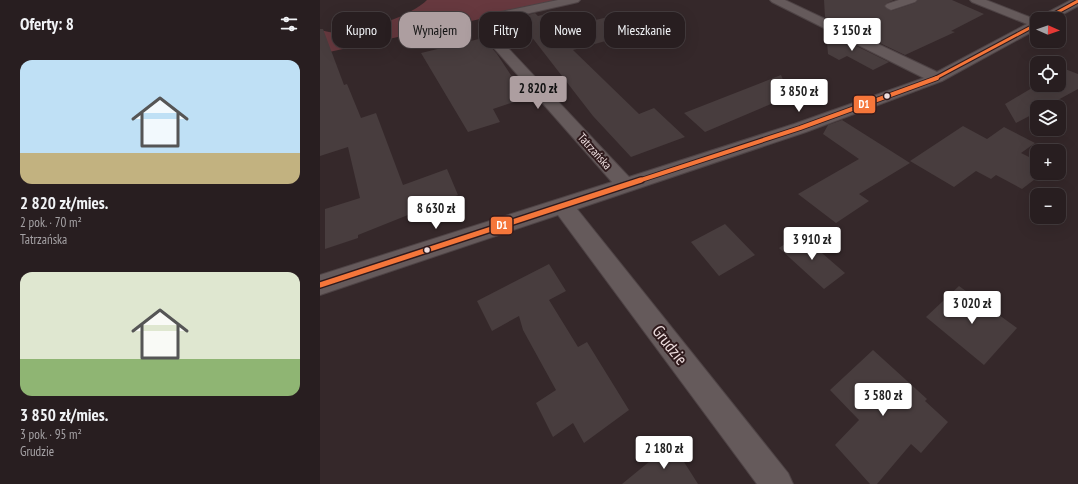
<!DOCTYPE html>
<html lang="pl">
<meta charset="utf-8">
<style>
:root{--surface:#281e20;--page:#302729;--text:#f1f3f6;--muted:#a5a2a5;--line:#443c3e;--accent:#ad9ea0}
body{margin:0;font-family:"PT Sans Narrow",sans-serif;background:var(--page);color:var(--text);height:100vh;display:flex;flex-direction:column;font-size:15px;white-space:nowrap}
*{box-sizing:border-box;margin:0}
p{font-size:13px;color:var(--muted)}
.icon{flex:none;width:22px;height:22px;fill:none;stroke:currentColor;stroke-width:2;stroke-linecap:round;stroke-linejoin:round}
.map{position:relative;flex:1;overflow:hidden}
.details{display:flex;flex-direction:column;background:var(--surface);width:320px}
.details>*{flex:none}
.guide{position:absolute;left:12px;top:12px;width:380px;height:36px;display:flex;gap:8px}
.needle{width:26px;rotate:92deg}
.tools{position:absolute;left:710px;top:12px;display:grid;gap:8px}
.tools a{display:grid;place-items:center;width:36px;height:36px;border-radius:8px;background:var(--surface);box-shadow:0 4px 16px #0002,0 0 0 1px var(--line);font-size:20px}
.price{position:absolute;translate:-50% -34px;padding:0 9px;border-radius:4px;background:#fff;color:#222;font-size:13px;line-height:26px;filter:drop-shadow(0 1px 2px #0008)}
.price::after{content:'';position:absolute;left:50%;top:24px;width:12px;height:9px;margin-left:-6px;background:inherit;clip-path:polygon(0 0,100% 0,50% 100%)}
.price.active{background:var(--accent);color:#111}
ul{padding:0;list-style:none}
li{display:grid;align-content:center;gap:8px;height:212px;padding:0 20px}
li span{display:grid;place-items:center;height:124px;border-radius:12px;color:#555}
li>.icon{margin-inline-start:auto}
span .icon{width:72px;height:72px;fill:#fffc;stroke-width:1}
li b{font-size:17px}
h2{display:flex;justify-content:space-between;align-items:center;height:48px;padding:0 20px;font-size:17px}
.chip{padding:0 14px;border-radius:12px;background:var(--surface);box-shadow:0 4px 16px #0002,0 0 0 1px var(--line);font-size:14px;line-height:36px}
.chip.active{background:var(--accent);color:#111}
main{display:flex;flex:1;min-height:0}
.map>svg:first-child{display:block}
.green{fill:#67393f}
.building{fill:#483d3e}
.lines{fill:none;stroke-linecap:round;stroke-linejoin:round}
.minor-casing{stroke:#4e4345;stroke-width:2}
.minor{fill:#655a5b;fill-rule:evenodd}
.bus-1-far2-casing{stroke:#2f1a1c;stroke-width:5}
.bus-1-far1-casing{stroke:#2f1a1c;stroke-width:6}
.bus-1-casing{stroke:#2f1a1c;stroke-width:8}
.bus-1-far2{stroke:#f5763a;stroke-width:3}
.bus-1-far1{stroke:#f5763a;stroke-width:4}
.bus-1{stroke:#f5763a;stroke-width:5}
.bus-dot{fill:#eededf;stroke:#2f1a1c;stroke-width:1.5}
.labels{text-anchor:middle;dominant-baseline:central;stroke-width:4;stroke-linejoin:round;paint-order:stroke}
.far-street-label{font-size:12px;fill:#eededf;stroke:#2f1a1c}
.near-street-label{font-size:17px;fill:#eededf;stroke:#2f1a1c}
.line-badge{stroke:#2f1a1c;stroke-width:1.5}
.badge-label{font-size:11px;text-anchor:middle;font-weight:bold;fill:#fff}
</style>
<main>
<section class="details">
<h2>Oferty: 8<svg class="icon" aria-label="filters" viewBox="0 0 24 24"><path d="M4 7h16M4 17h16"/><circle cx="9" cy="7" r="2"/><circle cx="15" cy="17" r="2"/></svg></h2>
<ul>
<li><span style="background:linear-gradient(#bfe0f5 75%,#c2b280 0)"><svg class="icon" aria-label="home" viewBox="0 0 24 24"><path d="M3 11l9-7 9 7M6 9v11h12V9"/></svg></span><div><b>2 820 zł/mies.</b><p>2 pok. · 70 m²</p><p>Tatrzańska</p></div></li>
<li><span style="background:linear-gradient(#dfe7d0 70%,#8fb573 0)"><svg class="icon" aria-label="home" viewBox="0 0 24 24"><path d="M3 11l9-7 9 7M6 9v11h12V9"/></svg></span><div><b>3 850 zł/mies.</b><p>3 pok. · 95 m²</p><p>Grudzie</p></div></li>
</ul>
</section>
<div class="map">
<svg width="758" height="484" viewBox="0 0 758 484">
<rect width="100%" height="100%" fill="#35282a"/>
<!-- green -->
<path class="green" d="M 107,0 L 247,0 L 0,54 L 0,30 C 6,31 12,33 18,33 C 39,34 93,15 107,0 Z"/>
<!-- building -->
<g class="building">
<path d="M 504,0 L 574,0 L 567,3 L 564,6 L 571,11 L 595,3 L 598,0 L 632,0 L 664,14 L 631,31 L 635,32 L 585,55 L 505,17 Z"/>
<path d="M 234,12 L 249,26 L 306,13 L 311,34 L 253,50 L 319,114 L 334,108 L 365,137 L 311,157 L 273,116 L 197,18 L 215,13 L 218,16 Z"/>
<path d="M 0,29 L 3,29 L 24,85 L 27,84 L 41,118 L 56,113 L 83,185 L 127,169 L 138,195 L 38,235 L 38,238 L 5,249 L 5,209 L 40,198 L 28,147 L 0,156 Z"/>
<path d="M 506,31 L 569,62 L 553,70 L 527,56 L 519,60 L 508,54 Z"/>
<path d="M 163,38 L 177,54 L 206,98 L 173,109 L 180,122 L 148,132 L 101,53 Z"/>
<path d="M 745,69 L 758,74 L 758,89 L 725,107 L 717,107 L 717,112 L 696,123 L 685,104 L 717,85 L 739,85 L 739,72 Z"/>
<path d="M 461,75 L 470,96 L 385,132 L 364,113 Z"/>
<path d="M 522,120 L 590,163 L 539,194 L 549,201 L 516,223 L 478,194 L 539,159 L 503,134 L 508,125 Z"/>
<path d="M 643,126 L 667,139 L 684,127 L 715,143 L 701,153 L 717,161 L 717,173 L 723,173 L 702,189 L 676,175 L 671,179 L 656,171 L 634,187 L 590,161 Z"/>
<path d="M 405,224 L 435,255 L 399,276 L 371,242 Z"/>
<path d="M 480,234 L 525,273 L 504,289 L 459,248 Z"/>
<path d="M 229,264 L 246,291 L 229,300 L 258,347 L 267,342 L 309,410 L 264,443 L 253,423 L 233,437 L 216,403 L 236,390 L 203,330 L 199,316 L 172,331 L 157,301 Z"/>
<path d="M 639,286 L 697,328 L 664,365 L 606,317 Z"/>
<path d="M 553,350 L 607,399 L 605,401 L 628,422 L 601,453 L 591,444 L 557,484 L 550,484 L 515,445 L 539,420 L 510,390 Z"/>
<path d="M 352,443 L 378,484 L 302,484 Z"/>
</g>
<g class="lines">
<!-- minor casing -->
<g class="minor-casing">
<g id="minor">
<path d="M 238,0 L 260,0 L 258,2 L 254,3 L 184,19 L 172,24 L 171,30 L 309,177 L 474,124 L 604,78 L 452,2 L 450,0 L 465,0 L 617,72 L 707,24 L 652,2 L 650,0 L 666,0 L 717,20 L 717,29 L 622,81 L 486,132 L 257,209 L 468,473 L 473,484 L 437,484 L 238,215 L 0,295 L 0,275 L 292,182 L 159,31 L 162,19 L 176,13 Z"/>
<path d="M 579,0 L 597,0 L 595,2 L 571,10 L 567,8 L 565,6 L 567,4 Z"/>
<path d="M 751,0 L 758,0 L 758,6 L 734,19 L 719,19 L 721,16 Z"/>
</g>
</g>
<!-- minor -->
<use href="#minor" class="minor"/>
<!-- bus-1-far2 casing -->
<g class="bus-1-far2-casing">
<g id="bus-1-far2">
<path d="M 725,19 L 758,1"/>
<path d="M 614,79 L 717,24"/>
</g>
</g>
<!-- bus-1-far1 casing -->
<g class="bus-1-far1-casing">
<path id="bus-1-far1" d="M 318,181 L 480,128 L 617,78"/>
</g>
<!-- bus-1 casing -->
<g class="bus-1-casing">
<path id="bus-1" d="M 0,285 L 321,180"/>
</g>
<!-- bus-1-far2 -->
<use href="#bus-1-far2" class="bus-1-far2"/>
<!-- bus-1-far1 -->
<use href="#bus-1-far1" class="bus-1-far1"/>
<!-- bus-1 -->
<use href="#bus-1" class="bus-1"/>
</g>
<!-- markers -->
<g class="bus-dot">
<circle cx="567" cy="96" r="3.5"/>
<circle cx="107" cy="250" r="3.5"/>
</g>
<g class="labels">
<!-- far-street labels -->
<g class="far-street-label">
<text transform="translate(275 151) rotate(48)">Tatrzańska</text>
</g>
<!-- near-street labels -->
<g class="near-street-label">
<text transform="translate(350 345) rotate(52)">Grudzie</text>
</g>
</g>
<g class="line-badge">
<rect x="533" y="95" width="23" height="19" rx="4" fill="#f5763a"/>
<rect x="170" y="216" width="23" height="19" rx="4" fill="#f5763a"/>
</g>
<g class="badge-label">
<text x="544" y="108">D1</text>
<text x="182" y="229">D1</text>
</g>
</svg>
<div class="tools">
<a><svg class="needle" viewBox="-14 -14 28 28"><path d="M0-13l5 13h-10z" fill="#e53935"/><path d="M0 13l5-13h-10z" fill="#a5a2a5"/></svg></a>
<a><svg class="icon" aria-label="locate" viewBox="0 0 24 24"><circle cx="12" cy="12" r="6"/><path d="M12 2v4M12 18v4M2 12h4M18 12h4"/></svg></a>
<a><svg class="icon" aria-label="layers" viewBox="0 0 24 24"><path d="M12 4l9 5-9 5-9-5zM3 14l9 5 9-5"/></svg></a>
<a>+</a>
<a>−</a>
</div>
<b class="price" style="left:532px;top:52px">3 150 zł</b>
<b class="price active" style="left:218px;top:110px">2 820 zł</b>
<b class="price" style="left:479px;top:113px">3 850 zł</b>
<b class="price" style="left:116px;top:230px">8 630 zł</b>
<b class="price" style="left:492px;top:261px">3 910 zł</b>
<b class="price" style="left:652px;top:325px">3 020 zł</b>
<b class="price" style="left:563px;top:417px">3 580 zł</b>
<b class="price" style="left:344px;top:470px">2 180 zł</b>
<div class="guide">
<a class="chip">Kupno</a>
<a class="chip active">Wynajem</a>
<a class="chip">Filtry</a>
<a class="chip">Nowe</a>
<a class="chip">Mieszkanie</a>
</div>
</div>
</main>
